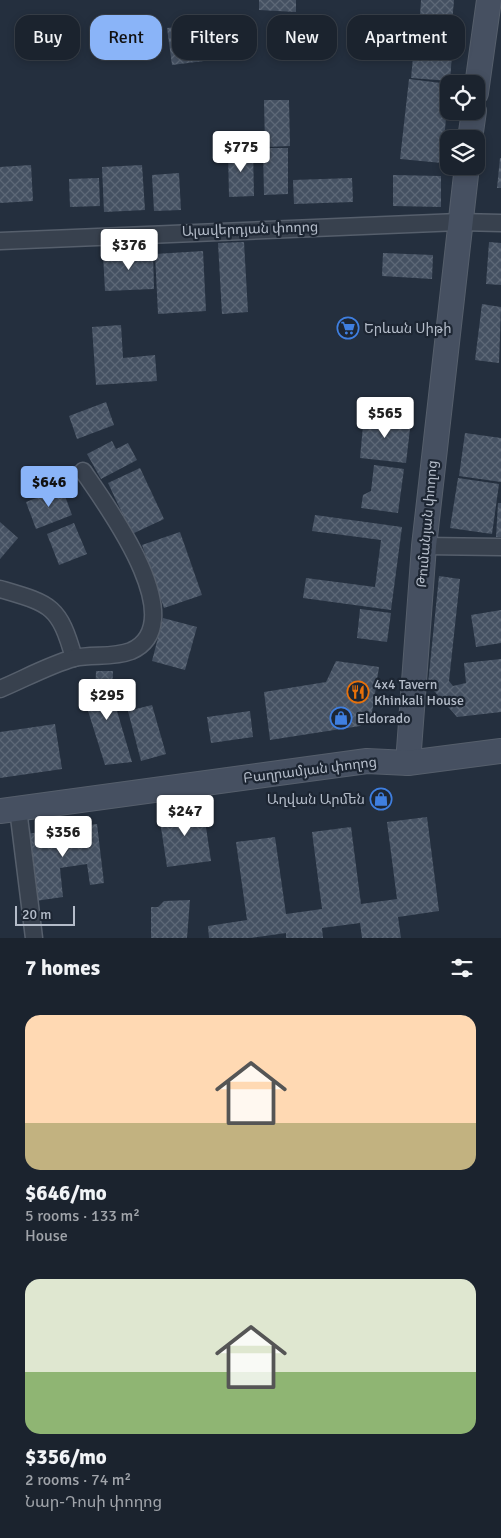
<!DOCTYPE html>
<meta charset="utf-8">
<style>
:root{--surface:#1b232e;--page:#282f3a;--text:#f1f3f6;--muted:#a0a4aa;--line:#39404a;--accent:#8ab4f8}
body{margin:0;font-family:Signika,"Noto Sans Armenian",sans-serif;background:var(--page);color:var(--text);height:100vh;display:flex;flex-direction:column;font-size:19px;white-space:nowrap}
*{box-sizing:border-box;margin:0}
p{font-size:16px;color:var(--muted)}
.icon{flex:none;width:28px;height:28px;fill:none;stroke:currentColor;stroke-width:2;stroke-linecap:round;stroke-linejoin:round}
.map{position:relative;height:938px;overflow:hidden}
.panel{display:flex;flex-direction:column;background:var(--surface);flex:1}
.panel>*{flex:none}
.banner{position:absolute;left:15px;top:15px;width:471px;height:45px;display:flex;gap:10px}
.buttons{position:absolute;left:440px;top:75px;display:grid;gap:10px}
.buttons a{display:grid;place-items:center;width:45px;height:45px;border-radius:10px;background:var(--surface);box-shadow:0 2px 8px #0003,0 0 0 1px var(--line);font-size:25px}
.scale{position:absolute;left:15px;bottom:12px;width:60px;box-sizing:border-box;padding-left:5px;border:2px solid #b4bcc9;border-top:0;font-size:14px;line-height:18px;white-space:nowrap;color:#b4bcc9;-webkit-text-stroke:4px #1d2633;paint-order:stroke}
.price{position:absolute;translate:-50% -42px;padding:0 11px;border-radius:5px;background:#fff;color:#222;font-size:16px;line-height:32px;filter:drop-shadow(0 1px 2px #0008)}
.price::after{content:'';position:absolute;left:50%;top:30px;width:15px;height:11px;margin-left:-8px;background:inherit;clip-path:polygon(0 0,100% 0,50% 100%)}
.price.on{background:var(--accent);color:#111}
ul{padding:0;list-style:none}
li{display:grid;align-content:center;gap:10px;height:265px;padding:0 25px}
li span{display:grid;place-items:center;height:155px;border-radius:15px;color:#555}
li>.icon{margin-inline-start:auto}
span .icon{width:90px;height:90px;fill:#fffc;stroke-width:1}
li b{font-size:21px}
h2{display:flex;justify-content:space-between;align-items:center;height:60px;padding:0 25px;font-size:21px}
.pill{padding:0 18px;border-radius:15px;background:var(--surface);box-shadow:0 2px 8px #0003,0 0 0 1px var(--line);font-size:18px;line-height:45px}
.pill.on{background:var(--accent);color:#111}
.map>svg:first-child{display:block}
.building{fill:url(#building-cross-hatch)}
.lines{fill:none;stroke-linecap:round;stroke-linejoin:round}
.street-casing{stroke:#565f6c;stroke-width:19}
.secondary-casing{stroke:#565f6c;stroke-width:26}
.street{stroke:#38414e;stroke-width:16}
.secondary{stroke:#465061;stroke-width:24}
.labels{text-anchor:middle;dominant-baseline:central;stroke-width:4.5;stroke-linejoin:round;paint-order:stroke}
.street-label{font-size:14px;fill:#b4bcc9;stroke:#1d2633}
.poi-label{font-size:14px;fill:#b4bcc9;stroke:#1d2633;text-anchor:start}
</style>
<div class="map">
<svg width="501" height="938" viewBox="0 0 501 938">
<defs>
<pattern id="building-cross-hatch" width="8" height="8" patternUnits="userSpaceOnUse" patternTransform="scale(1.25)"><rect width="8" height="8" fill="#455162"/><path d="M0 0l8 8M0 8l8-8" fill="none" stroke="#5d6877"/></pattern>
</defs>
<rect width="100%" height="100%" fill="#242f3e"/>
<!-- building -->
<g class="building">
<path d="M 259,0 L 296,0 L 296,12 L 259,10 Z"/>
<path d="M 421,0 L 454,0 L 451,35 L 419,33 Z"/>
<path d="M 214,22 L 220,59 L 172,65 L 167,28 Z"/>
<path d="M 415,37 L 453,41 L 450,81 L 411,78 Z"/>
<path d="M 409,79 L 449,84 L 442,163 L 400,159 Z"/>
<path d="M 264,100 L 289,100 L 290,146 L 265,147 Z"/>
<path d="M 263,148 L 288,148 L 288,194 L 264,195 Z"/>
<path d="M 228,150 L 253,150 L 254,196 L 229,197 Z"/>
<path d="M 500,158 L 501,158 L 501,188 L 497,188 Z"/>
<path d="M 31,165 L 33,201 L 0,203 L 0,167 Z"/>
<path d="M 142,165 L 145,210 L 104,212 L 102,167 Z"/>
<path d="M 179,173 L 181,210 L 154,211 L 152,175 Z"/>
<path d="M 393,175 L 441,176 L 441,207 L 393,206 Z"/>
<path d="M 99,178 L 100,206 L 70,207 L 69,179 Z"/>
<path d="M 352,178 L 353,202 L 294,204 L 293,180 Z"/>
<path d="M 244,242 L 248,312 L 222,314 L 218,243 Z"/>
<path d="M 489,242 L 501,243 L 501,285 L 486,284 Z"/>
<path d="M 203,251 L 206,311 L 158,314 L 155,254 Z"/>
<path d="M 153,252 L 154,289 L 105,291 L 103,254 Z"/>
<path d="M 383,253 L 433,255 L 432,279 L 382,276 Z"/>
<path d="M 482,304 L 501,307 L 499,363 L 475,360 Z"/>
<path d="M 121,325 L 123,358 L 155,355 L 157,381 L 96,385 L 92,327 Z"/>
<path d="M 106,402 L 114,425 L 77,439 L 69,416 Z"/>
<path d="M 364,415 L 411,420 L 406,463 L 360,458 Z"/>
<path d="M 465,433 L 501,438 L 501,482 L 459,476 Z"/>
<path d="M 112,441 L 116,449 L 128,443 L 137,460 L 101,479 L 87,454 Z"/>
<path d="M 374,465 L 404,469 L 398,513 L 361,508 L 363,495 L 371,491 Z"/>
<path d="M 140,468 L 164,519 L 132,534 L 108,483 Z"/>
<path d="M 458,478 L 499,484 L 492,534 L 450,528 Z"/>
<path d="M 62,488 L 72,515 L 36,529 L 26,502 Z"/>
<path d="M 498,503 L 501,503 L 501,537 L 496,537 Z"/>
<path d="M 315,515 L 402,527 L 391,610 L 303,598 L 306,578 L 375,587 L 381,540 L 312,531 Z"/>
<path d="M 0,522 L 18,538 L 0,559 Z"/>
<path d="M 74,523 L 87,554 L 59,565 L 47,534 Z"/>
<path d="M 180,532 L 202,595 L 164,608 L 142,545 Z"/>
<path d="M 439,576 L 460,579 L 449,681 L 453,686 L 466,683 L 464,663 L 501,659 L 501,712 L 457,717 L 428,684 Z"/>
<path d="M 360,609 L 391,613 L 387,642 L 357,638 Z"/>
<path d="M 501,610 L 501,643 L 476,647 L 471,615 Z"/>
<path d="M 163,618 L 197,627 L 185,670 L 152,661 Z"/>
<path d="M 336,661 L 379,667 L 372,713 L 360,726 L 270,740 L 264,692 L 326,682 Z"/>
<path d="M 96,671 L 113,671 L 112,694 L 132,762 L 105,765 L 84,698 L 95,696 Z"/>
<path d="M 152,705 L 166,754 L 141,761 L 128,711 Z"/>
<path d="M 250,711 L 253,737 L 211,743 L 207,717 Z"/>
<path d="M 55,724 L 62,769 L 0,778 L 0,732 Z"/>
<path d="M 203,807 L 211,861 L 167,867 L 159,814 Z"/>
<path d="M 427,817 L 439,911 L 398,917 L 401,938 L 362,938 L 360,923 L 322,928 L 323,938 L 286,938 L 286,933 L 250,938 L 209,938 L 208,926 L 247,920 L 236,842 L 275,837 L 286,914 L 322,909 L 312,832 L 351,827 L 361,904 L 397,899 L 387,822 Z"/>
<path d="M 97,824 L 104,883 L 90,885 L 87,864 L 60,868 L 63,897 L 35,901 L 26,834 Z"/>
<path d="M 190,900 L 187,938 L 151,938 L 151,907 L 158,907 L 164,901 Z"/>
</g>
<g class="lines">
<!-- street casing -->
<g class="street-casing">
<g id="street">
<path d="M 0,241 L 459,222 L 501,223"/>
<path d="M 424,546 L 501,547"/>
<path d="M 0,589 C 51,604 59,605 74,658"/>
<path d="M 0,689 C 24,679 49,665 74,658 C 93,654 113,658 131,651 C 194,623 105,503 83,471"/>
<path d="M 18,809 L 34,938"/>
</g>
</g>
<!-- secondary casing -->
<g class="secondary-casing">
<g id="secondary">
<path d="M 476,93 L 489,0"/>
<path d="M 470,139 L 474,111"/>
<path d="M 408,763 L 424,546 L 467,166"/>
<path d="M 0,811 L 367,761 L 408,763 L 501,751"/>
</g>
</g>
<!-- street -->
<use href="#street" class="street"/>
<!-- secondary -->
<use href="#secondary" class="secondary"/>
</g>
<!-- icons -->
<defs>
<g id="supermarket-ring" transform="scale(1.125)"><circle r="9.5" fill="#1d2633" stroke="#3f7fe0" stroke-width="1.5"/><path d="M-6-5.5h2.5l.6 2H6L4.5 2H-2.5L-4.4-4H-6ZM-1.5 3.2a1.3 1.3 0 1 0 .1 0ZM3 3.2a1.3 1.3 0 1 0 .1 0Z" fill="#3f7fe0"/></g>
<g id="restaurant-ring" transform="scale(1.125)"><circle r="9.5" fill="#1d2633" stroke="#e8710a" stroke-width="1.5"/><path d="M-5-6h1v4h1v-4h1v4h1v-4h1v5L-1.5 .5V6h-2V.5L-5-1ZM5-6V6H3V1.5H1.5Q1.5-4 5-6Z" fill="#e8710a"/></g>
<g id="shop-ring" transform="scale(1.125)"><circle r="9.5" fill="#1d2633" stroke="#3f7fe0" stroke-width="1.5"/><path d="M-5-2.5h2.3a2.7 3.5 0 0 1 5.4 0H5L5.5 6h-11ZM-1.5-2.5h3a1.5 2.3 0 0 0-3 0Z" fill="#3f7fe0"/></g>
</defs>
<g fill-rule="evenodd">
<use href="#supermarket-ring" x="348" y="328"/>
<use href="#restaurant-ring" x="358" y="692"/>
<use href="#shop-ring" x="341" y="718"/>
<use href="#shop-ring" x="381" y="799"/>
</g>
<g class="labels">
<!-- street labels -->
<g class="street-label">
<text transform="translate(250 229) rotate(-2)">Ալավերդյան փողոց</text>
<text transform="translate(427 524) rotate(-85)">Թումանյան փողոց</text>
<text transform="translate(310 770) rotate(-7)">Բաղրամյան փողոց</text>
</g>
<!-- poi labels -->
<g class="poi-label">
<text x="364" y="328">Երևան Սիթի</text>
<text x="374" y="684">4x4 Tavern<tspan x="374" dy="16">Khinkali House</tspan></text>
<text x="357" y="718">Eldorado</text>
<text x="365" y="799" text-anchor="end">Աղվան Արմեն</text>
</g>
</g>
</svg>
<div class="buttons">
<a><svg class="icon" aria-label="locate" viewBox="0 0 24 24"><circle cx="12" cy="12" r="6"/><path d="M12 2v4M12 18v4M2 12h4M18 12h4"/></svg></a>
<a><svg class="icon" aria-label="layers" viewBox="0 0 24 24"><path d="M12 4l9 5-9 5-9-5zM3 14l9 5 9-5"/></svg></a>
</div>
<div class="scale">20 m</div>
<b class="price" style="left:241px;top:173px">$775</b>
<b class="price" style="left:129px;top:271px">$376</b>
<b class="price" style="left:385px;top:439px">$565</b>
<b class="price on" style="left:49px;top:508px">$646</b>
<b class="price" style="left:107px;top:721px">$295</b>
<b class="price" style="left:185px;top:837px">$247</b>
<b class="price" style="left:63px;top:858px">$356</b>
<div class="banner">
<a class="pill">Buy</a>
<a class="pill on">Rent</a>
<a class="pill">Filters</a>
<a class="pill">New</a>
<a class="pill">Apartment</a>
</div>
</div>
<section class="panel">
<h2>7 homes<svg class="icon" aria-label="filters" viewBox="0 0 24 24"><path d="M4 7h16M4 17h16"/><circle cx="9" cy="7" r="2"/><circle cx="15" cy="17" r="2"/></svg></h2>
<ul>
<li><span style="background:linear-gradient(#ffd9b3 70%,#c2b280 0)"><svg class="icon" aria-label="home" viewBox="0 0 24 24"><path d="M3 11l9-7 9 7M6 9v11h12V9"/></svg></span><div><b>$646/mo</b><p>5 rooms · 133 m²</p><p>House</p></div></li>
<li><span style="background:linear-gradient(#dfe7d0 60%,#8fb573 0)"><svg class="icon" aria-label="home" viewBox="0 0 24 24"><path d="M3 11l9-7 9 7M6 9v11h12V9"/></svg></span><div><b>$356/mo</b><p>2 rooms · 74 m²</p><p>Նար-Դոսի փողոց</p></div></li>
</ul>
</section>
